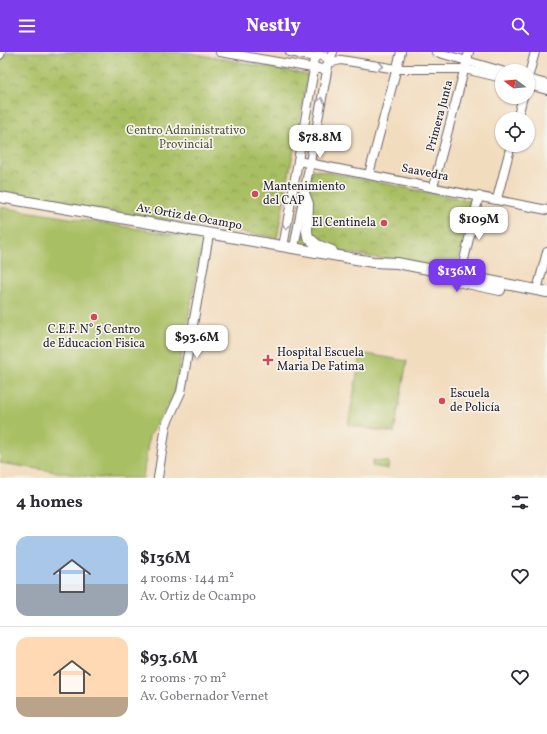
<!DOCTYPE html>
<meta charset="utf-8">
<style>
:root{--surface:#fff;--page:#f2f2f3;--text:#2b2b33;--muted:#7c7c81;--line:#e1e1e2;--accent:#7c3aed}
body{margin:0;font-family:Vollkorn,serif;background:var(--page);color:var(--text);height:100vh;display:flex;flex-direction:column;font-size:15px;white-space:nowrap}
*{box-sizing:border-box;margin:0}
p{font-size:13px;color:var(--muted)}
.icon{flex:none;width:22px;height:22px;fill:none;stroke:currentColor;stroke-width:2;stroke-linecap:round;stroke-linejoin:round}
.map{position:relative;height:426px;overflow:hidden}
.panel{display:flex;flex-direction:column;background:var(--surface);flex:1}
.panel>*{flex:none}
.needle{width:26px;rotate:286deg}
.buttons{position:absolute;left:495px;top:12px;display:grid;gap:8px}
.buttons a{display:grid;place-items:center;width:40px;height:40px;border-radius:50%;background:var(--surface);box-shadow:0 1px 3px #0004;font-size:20px}
.price{position:absolute;translate:-50% -34px;padding:0 9px;border-radius:8px;background:#fff;color:#222;font-size:13px;line-height:26px;filter:drop-shadow(0 1px 2px #0008)}
.price::after{content:'';position:absolute;left:50%;top:24px;width:12px;height:9px;margin-left:-6px;background:inherit;clip-path:polygon(0 0,100% 0,50% 100%)}
.price.selected{background:var(--accent);color:#fff}
ul{padding:0;list-style:none}
li{display:flex;align-items:center;gap:12px;height:100px;padding:0 16px}
li+li{border-top:1px solid var(--line)}
li span{display:grid;place-items:center;flex:none;width:112px;height:80px;border-radius:12px;color:#555}
li>.icon{margin-inline-start:auto}
span .icon{width:48px;height:48px;fill:#fffc;stroke-width:1}
li b{font-size:17px}
h2{display:flex;justify-content:space-between;align-items:center;height:48px;padding:0 16px;font-size:17px}
header{display:flex;justify-content:space-between;align-items:center;height:52px;padding:0 16px;background:var(--accent);color:#fff;font-size:18px;font-weight:800}
.map>svg:first-child{display:block}
.park{fill:url(#park-crowns);stroke:#66704f}
.pitch{fill:#a9bf63;stroke:#66704f}
.lines{fill:none;stroke-linecap:round;stroke-linejoin:round}
.minor-casing{stroke:#6b6369;stroke-width:10}
.major-casing{stroke:#6b6369;stroke-width:12}
.minor{stroke:#fff;stroke-width:8}
.major{stroke:#fff;stroke-width:10}
.oneway{stroke:#9c9ca7}
.poi-dot{fill:#d1495b;stroke:#f7f3e8;stroke-width:1.5}
.labels{text-anchor:middle;dominant-baseline:central;stroke-width:3.5;stroke-linejoin:round;paint-order:stroke}
.street-label{font-size:12px;fill:#22223b;stroke:#f7f3e8}
.park-label{font-size:12px;fill:#515949;stroke:#f7f3e8}
.poi-label{font-size:12px;fill:#22223b;stroke:#f7f3e8;text-anchor:start}
</style>
<header><svg class="icon" aria-label="menu" viewBox="0 0 24 24"><path d="M4 6h16M4 12h16M4 18h16"/></svg>Nestly<svg class="icon" aria-label="search" viewBox="0 0 24 24"><circle cx="10" cy="10" r="6"/><path d="M15 15l6 6"/></svg></header>
<div class="map">
<svg width="547" height="426" viewBox="0 0 547 426">
<defs>
<pattern id="park-crowns" width="20" height="18" patternUnits="userSpaceOnUse"><rect width="20" height="18" fill="#a9bf63"/><path d="M2 6a3 3 0 1 1 6 0M12 15a3 3 0 1 1 6 0" fill="none" stroke="#899b53"/></pattern>
</defs>
<rect width="100%" height="100%" fill="#f7f3e8"/>
<filter id="ink" filterUnits="userSpaceOnUse"><feTurbulence type="fractalNoise" baseFrequency=".025" numOctaves="2"/><feDisplacementMap in="SourceGraphic" scale="8" xChannelSelector="R" yChannelSelector="G"/><feConvolveMatrix kernelMatrix="1 2 1 2 8 2 1 2 1" color-interpolation-filters="sRGB"/></filter>
<filter id="wash" filterUnits="userSpaceOnUse"><feTurbulence type="fractalNoise" baseFrequency=".012" numOctaves="4" result="noise"/><feDisplacementMap in="SourceGraphic" scale="16" xChannelSelector="R" yChannelSelector="G"/><feGaussianBlur stdDeviation="0.9" result="paint"/><feColorMatrix in="noise" values="0 0 0 0 0 0 0 0 0 0 0 0 0 0 0 0 0 1.4 0 .05"/><feComposite in="paint" operator="in"/></filter>
<g filter="url(#wash)">
<rect width="100%" height="100%" fill="#f2dcbe"/>
<!-- park -->
<g class="park">
<path d="M 2,0 L 186,0 L 308,23 L 277,186 L 0,142 L 0,8 Z"/>
<path d="M 312,117 L 471,149 L 456,219 L 298,193 Z"/>
</g>
<!-- pitch -->
<g class="pitch">
<path d="M 0,155 L 203,187 L 174,343 L 149,384 L 143,426 L 96,426 L 0,411 Z"/>
<path d="M 361,301 L 407,309 L 394,381 L 348,373 Z"/>
<path d="M 373,408 L 389,410 L 388,417 L 372,414 Z"/>
</g>
</g>
<g filter="url(#ink)">
<g class="lines">
<!-- minor casing -->
<g class="minor-casing">
<g id="minor">
<path d="M 220,0 L 318,17"/>
<path d="M 290,0 L 315,5"/>
<path d="M 436,0 L 502,19"/>
<path d="M 0,3 L 1,0"/>
<path d="M 329,10 L 333,0"/>
<path d="M 328,11 L 341,8 L 397,17 L 465,17 L 502,26"/>
<path d="M 528,26 L 535,0"/>
<path d="M 528,27 L 547,32"/>
<path d="M 528,33 L 547,38"/>
<path d="M 517,67 L 523,45"/>
<path d="M 298,109 L 547,158"/>
<path d="M 369,122 L 401,0"/>
<path d="M 433,135 L 469,0"/>
<path d="M 497,147 L 511,93"/>
<path d="M 283,195 L 314,17 C 313,11 312,5 320,3 L 325,5 L 329,10 C 327,18 319,19 313,13"/>
<path d="M 294,196 L 328,14"/>
<path d="M 459,229 L 479,144"/>
<path d="M 537,238 L 547,200"/>
<path d="M 158,426 L 166,373 L 181,340 L 209,183"/>
</g>
</g>
<!-- major casing -->
<g class="major-casing">
<g id="major">
<path d="M 304,141 L 308,152 L 307,179 L 308,185 L 317,193 L 332,199"/>
<path d="M 0,145 L 373,210 L 397,211 L 547,240"/>
<path d="M 457,229 L 500,238"/>
</g>
</g>
<!-- minor -->
<use href="#minor" class="minor"/>
<!-- major -->
<use href="#major" class="major"/>
</g>
<!-- one-way arrows -->
<defs><path id="oneway-chevron" d="M-2-3.5L2.5 0L-2 3.5" fill="none" stroke-width="1.6" stroke-linecap="round" stroke-linejoin="round"/></defs>
<g class="oneway">
<use href="#oneway-chevron" transform="translate(381 14) rotate(9)"/>
<use href="#oneway-chevron" transform="translate(321 48) rotate(-79)"/>
<use href="#oneway-chevron" transform="translate(286 175) rotate(100)"/>
</g>
</g>
<!-- markers -->
<g class="poi-dot">
<circle cx="255" cy="142" r="4"/>
<circle cx="384" cy="171" r="4"/>
<circle cx="94" cy="265" r="4"/>
<path d="M266 302h4v4h4v4h-4v4h-4v-4h-4v-4h4z"/>
<circle cx="442" cy="349" r="4"/>
</g>
<g class="labels">
<!-- street labels -->
<g class="street-label">
<text transform="translate(440 64) rotate(-75)">Primera Junta</text>
<text transform="translate(425 121) rotate(11)">Saavedra</text>
<text transform="translate(189 165) rotate(10)">Av. Ortiz de Ocampo</text>
</g>
<!-- park labels -->
<g class="park-label">
<text x="186" y="79">Centro Administrativo<tspan x="186" dy="14">Provincial</tspan></text>
</g>
<!-- poi labels -->
<g class="poi-label">
<text x="263" y="135">Mantenimiento<tspan x="263" dy="14">del CAP</tspan></text>
<text x="376" y="171" text-anchor="end">El Centinela</text>
<text x="94" y="278" text-anchor="middle">C.E.F. N° 5 Centro<tspan x="94" dy="14">de Educacion Fisica</tspan></text>
<text x="277" y="301">Hospital Escuela<tspan x="277" dy="14">Maria De Fatima</tspan></text>
<text x="450" y="342">Escuela<tspan x="450" dy="14">de Policía</tspan></text>
</g>
</g>
</svg>
<div class="buttons">
<a><svg class="needle" viewBox="-14 -14 28 28"><path d="M0-13l5 13h-10z" fill="#e53935"/><path d="M0 13l5-13h-10z" fill="#7c7c81"/></svg></a>
<a><svg class="icon" aria-label="locate" viewBox="0 0 24 24"><circle cx="12" cy="12" r="6"/><path d="M12 2v4M12 18v4M2 12h4M18 12h4"/></svg></a>
</div>
<b class="price" style="left:320px;top:107px">$78.8M</b>
<b class="price" style="left:479px;top:189px">$109M</b>
<b class="price selected" style="left:457px;top:241px">$136M</b>
<b class="price" style="left:197px;top:307px">$93.6M</b>
</div>
<section class="panel">
<h2>4 homes<svg class="icon" aria-label="filters" viewBox="0 0 24 24"><path d="M4 7h16M4 17h16"/><circle cx="9" cy="7" r="2"/><circle cx="15" cy="17" r="2"/></svg></h2>
<ul>
<li><span style="background:linear-gradient(#a9c7e8 60%,#9aa5b1 0)"><svg class="icon" aria-label="home" viewBox="0 0 24 24"><path d="M3 11l9-7 9 7M6 9v11h12V9"/></svg></span><div><b>$136M</b><p>4 rooms · 144 m²</p><p>Av. Ortiz de Ocampo</p></div><svg class="icon" aria-label="heart" viewBox="0 0 24 24"><path d="M12 20l-8-8c-3-5 5-10 8-4 3-6 11-1 8 4z"/></svg></li>
<li><span style="background:linear-gradient(#ffd9b3 75%,#b9a48a 0)"><svg class="icon" aria-label="home" viewBox="0 0 24 24"><path d="M3 11l9-7 9 7M6 9v11h12V9"/></svg></span><div><b>$93.6M</b><p>2 rooms · 70 m²</p><p>Av. Gobernador Vernet</p></div><svg class="icon" aria-label="heart" viewBox="0 0 24 24"><path d="M12 20l-8-8c-3-5 5-10 8-4 3-6 11-1 8 4z"/></svg></li>
</ul>
</section>
